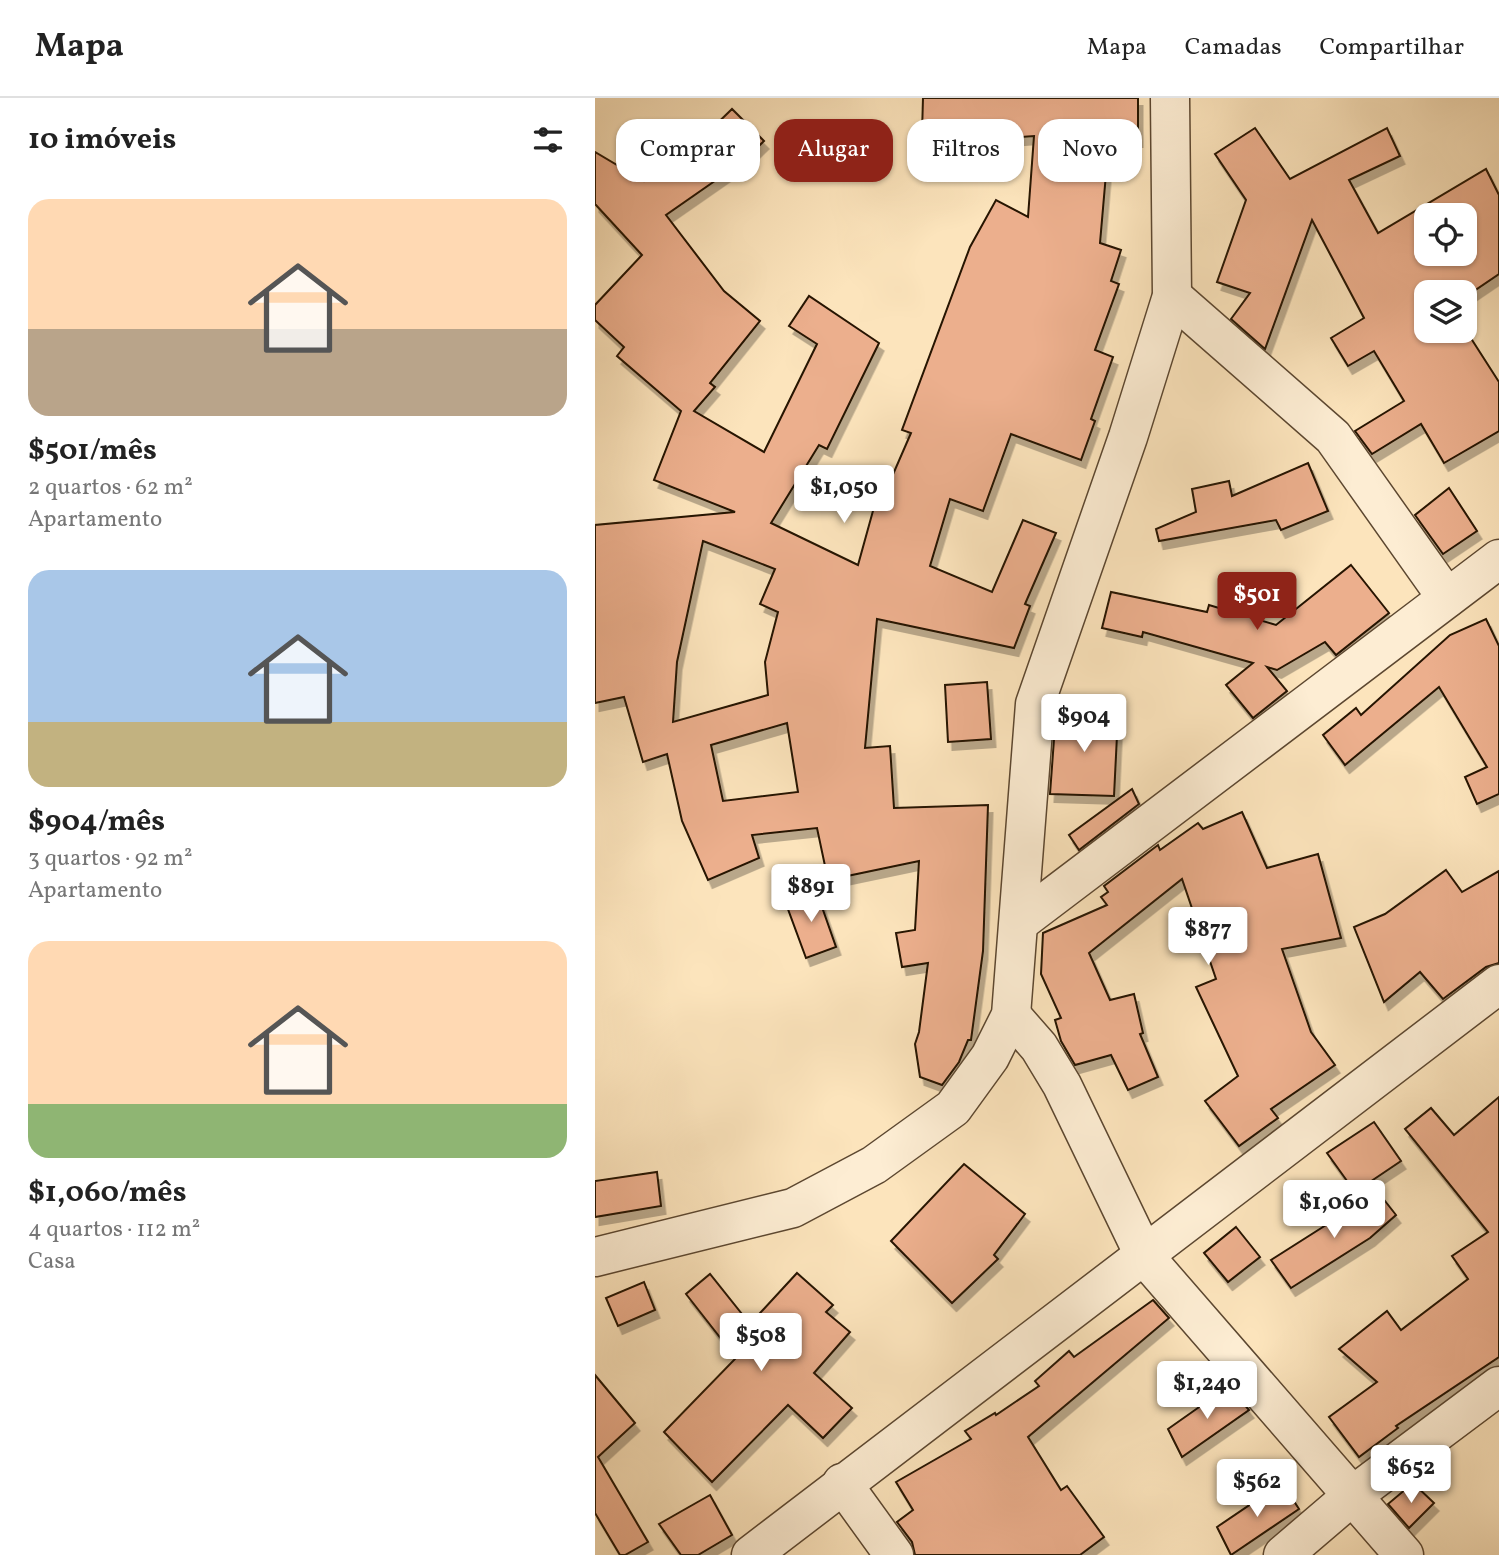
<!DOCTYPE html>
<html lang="pt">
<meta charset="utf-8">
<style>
:root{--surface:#fff;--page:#f6f6f6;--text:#222;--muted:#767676;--line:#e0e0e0;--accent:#8f2418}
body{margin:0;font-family:Vollkorn,serif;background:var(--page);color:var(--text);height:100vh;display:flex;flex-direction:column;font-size:26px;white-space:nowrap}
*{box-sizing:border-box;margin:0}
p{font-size:23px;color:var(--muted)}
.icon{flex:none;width:38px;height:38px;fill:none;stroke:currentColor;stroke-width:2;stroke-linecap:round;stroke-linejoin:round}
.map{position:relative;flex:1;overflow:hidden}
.drawer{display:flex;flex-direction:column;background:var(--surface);width:595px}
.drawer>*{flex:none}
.banner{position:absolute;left:21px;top:21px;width:665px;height:63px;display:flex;gap:14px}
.controls{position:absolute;left:819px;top:105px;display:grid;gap:14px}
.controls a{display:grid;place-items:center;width:63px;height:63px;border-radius:14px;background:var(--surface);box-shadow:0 2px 5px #0004;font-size:35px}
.price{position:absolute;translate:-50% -60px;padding:0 16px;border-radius:7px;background:#fff;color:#222;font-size:23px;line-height:46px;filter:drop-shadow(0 2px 4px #0008)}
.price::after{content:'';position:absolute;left:50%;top:42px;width:21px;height:16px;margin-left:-10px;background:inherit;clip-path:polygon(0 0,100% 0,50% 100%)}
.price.current{background:var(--accent);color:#fff}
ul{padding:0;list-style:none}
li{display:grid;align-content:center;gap:14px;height:371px;padding:0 28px}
li span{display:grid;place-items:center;height:217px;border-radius:21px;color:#555}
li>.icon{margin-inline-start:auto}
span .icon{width:126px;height:126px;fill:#fffc;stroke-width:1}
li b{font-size:30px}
h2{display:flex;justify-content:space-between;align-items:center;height:84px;padding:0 28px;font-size:30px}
.pill{padding:0 24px;border-radius:21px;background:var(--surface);box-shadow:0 2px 5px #0004;font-size:24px;line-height:63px}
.pill.current{background:var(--accent);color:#fff}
header{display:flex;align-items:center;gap:42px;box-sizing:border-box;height:98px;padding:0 35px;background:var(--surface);border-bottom:2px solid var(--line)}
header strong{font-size:33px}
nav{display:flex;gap:38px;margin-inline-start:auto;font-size:24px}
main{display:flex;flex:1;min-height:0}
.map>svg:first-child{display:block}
.building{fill:#ecaf8d;stroke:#261302;stroke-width:2;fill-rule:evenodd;filter:url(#shadow)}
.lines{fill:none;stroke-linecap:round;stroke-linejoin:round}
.minor-casing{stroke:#5c4730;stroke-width:41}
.minor{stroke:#fdedd3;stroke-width:38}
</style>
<header>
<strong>Mapa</strong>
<nav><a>Mapa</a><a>Camadas</a><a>Compartilhar</a></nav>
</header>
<main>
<section class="drawer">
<h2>10 imóveis<svg class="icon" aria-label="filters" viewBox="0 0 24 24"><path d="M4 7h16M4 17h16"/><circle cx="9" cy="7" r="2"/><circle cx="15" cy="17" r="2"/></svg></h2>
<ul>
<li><span style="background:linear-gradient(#ffd9b3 60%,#b9a48a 0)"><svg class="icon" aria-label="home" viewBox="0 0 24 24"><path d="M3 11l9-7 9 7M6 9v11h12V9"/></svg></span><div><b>$501/mês</b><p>2 quartos · 62 m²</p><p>Apartamento</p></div></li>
<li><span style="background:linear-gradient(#a9c7e8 70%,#c2b280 0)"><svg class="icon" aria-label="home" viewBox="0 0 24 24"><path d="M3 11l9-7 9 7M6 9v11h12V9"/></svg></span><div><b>$904/mês</b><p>3 quartos · 92 m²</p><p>Apartamento</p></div></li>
<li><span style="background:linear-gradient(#ffd9b3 75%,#8fb573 0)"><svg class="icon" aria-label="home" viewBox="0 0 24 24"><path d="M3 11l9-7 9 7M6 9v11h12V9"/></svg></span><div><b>$1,060/mês</b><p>4 quartos · 112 m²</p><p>Casa</p></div></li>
</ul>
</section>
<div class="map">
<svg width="904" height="1457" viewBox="0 0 904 1457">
<defs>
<filter id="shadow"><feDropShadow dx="4.5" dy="8" stdDeviation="0" flood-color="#0004"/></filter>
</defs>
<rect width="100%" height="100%" fill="#fce4bc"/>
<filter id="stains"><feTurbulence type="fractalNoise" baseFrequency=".00286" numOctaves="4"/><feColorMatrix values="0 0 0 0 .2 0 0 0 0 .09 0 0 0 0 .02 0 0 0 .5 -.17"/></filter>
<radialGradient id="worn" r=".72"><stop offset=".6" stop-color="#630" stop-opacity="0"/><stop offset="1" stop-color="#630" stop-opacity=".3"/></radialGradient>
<!-- building -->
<g class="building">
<path d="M 328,0 L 543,0 L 543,41 L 514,41 L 505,145 L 526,152 L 516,183 L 524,186 L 500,252 L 518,259 L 496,321 L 500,323 L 486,362 L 416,336 L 388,413 L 355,401 L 335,468 L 397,494 L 428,422 L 461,435 L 430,506 L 435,508 L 419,550 L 282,521 L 270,650 L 295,648 L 299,710 L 393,707 L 388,853 L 376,942 L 373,942 L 364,964 L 347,987 L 325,979 L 320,946 L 324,934 L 333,865 L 307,869 L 301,835 L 320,832 L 324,763 L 233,782 L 222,730 L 157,737 L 164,760 L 113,782 L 87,723 L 72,656 L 48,664 L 29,599 L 0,605 L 0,427 L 140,414 L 59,382 L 86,313 L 22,258 L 29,249 L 0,222 L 0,207 L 47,157 L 0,106 L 0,54 L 49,83 L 100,47 L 137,11 L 169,43 L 147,64 L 71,117 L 129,193 L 165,223 L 115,285 L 120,289 L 99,313 L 169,354 L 222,246 L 194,228 L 214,198 L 284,245 L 232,351 L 224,347 L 176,425 L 263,467 L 281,402 L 286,404 L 316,335 L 307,332 L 375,149 L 401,102 L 433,119 L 439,38 L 413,40 L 412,36 L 327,35 ZM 108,443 L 180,471 L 165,506 L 183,514 L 170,564 L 173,597 L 78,624 L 82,564 ZM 192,625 L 203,694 L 128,703 L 116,647 Z"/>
<path d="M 660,30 L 695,81 L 792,30 L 805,58 L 754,82 L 783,135 L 891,71 L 904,97 L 904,176 L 870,199 L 870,194 L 831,194 L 831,233 L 870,231 L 904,284 L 904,333 L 849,365 L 826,326 L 777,356 L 760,333 L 809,303 L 779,253 L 753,268 L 736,240 L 769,220 L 717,122 L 670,251 L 636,221 L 655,195 L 622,184 L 651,102 L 620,56 ZM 831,117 L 870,117 L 870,156 L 831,156 Z"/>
<path d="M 713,365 L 733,413 L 686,432 L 681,422 L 564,443 L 561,431 L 601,414 L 597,391 L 634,383 L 637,398 Z"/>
<path d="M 854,390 L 882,433 L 848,456 L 820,417 Z"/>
<path d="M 756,467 L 794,515 L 741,557 L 730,544 L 682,572 L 672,569 L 692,593 L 658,620 L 631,587 L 658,565 L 548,534 L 547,539 L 507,530 L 516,494 L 612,514 L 614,507 L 681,527 Z"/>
<path d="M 891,521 L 904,548 L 904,696 L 882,706 L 870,679 L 892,669 L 844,589 L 750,667 L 728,637 L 761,610 L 766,617 L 855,537 Z"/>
<path d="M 392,584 L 396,641 L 353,644 L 350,587 Z"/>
<path d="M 461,614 L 523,617 L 519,698 L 455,696 Z"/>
<path d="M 537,691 L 544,706 L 484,752 L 474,737 Z"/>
<path d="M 647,714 L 672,770 L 723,756 L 746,840 L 687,851 L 716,934 L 740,967 L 676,1011 L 683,1020 L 644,1048 L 610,1003 L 643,978 L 601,889 L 621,881 L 587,781 L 494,855 L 515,902 L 539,896 L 548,935 L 545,936 L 563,979 L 533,992 L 516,957 L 480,967 L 466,943 L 460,922 L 466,920 L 446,876 L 448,835 L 512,807 L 506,799 L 513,794 L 509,788 L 563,747 L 565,752 L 603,725 L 608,731 Z"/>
<path d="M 851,772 L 867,794 L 904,773 L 904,865 L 891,869 L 848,901 L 825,874 L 789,904 L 759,829 L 790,816 Z"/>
<path d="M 221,792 L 241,849 L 211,860 L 190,803 Z"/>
<path d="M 904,999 L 904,1259 L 801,1328 L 803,1330 L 764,1359 L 734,1319 L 782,1284 L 744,1251 L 792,1213 L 806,1232 L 873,1181 L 857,1158 L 893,1134 L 810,1031 L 836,1010 L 859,1037 Z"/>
<path d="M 779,1024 L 806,1063 L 760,1094 L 732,1055 Z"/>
<path d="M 369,1066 L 430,1116 L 399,1157 L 403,1161 L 357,1205 L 296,1143 Z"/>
<path d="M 62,1074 L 66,1108 L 0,1119 L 0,1083 Z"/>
<path d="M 783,1094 L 801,1117 L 775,1140 L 696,1190 L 676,1162 Z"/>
<path d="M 641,1129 L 665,1159 L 633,1184 L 609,1155 Z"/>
<path d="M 202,1175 L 238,1207 L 231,1214 L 255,1234 L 219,1275 L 257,1310 L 228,1340 L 193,1307 L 117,1384 L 69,1334 L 141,1260 L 91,1196 L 115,1176 L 155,1226 Z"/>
<path d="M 49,1184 L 60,1212 L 23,1228 L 11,1200 Z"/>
<path d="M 558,1202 L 574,1220 L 433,1339 L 466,1392 L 472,1388 L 509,1439 L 485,1457 L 320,1457 L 317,1444 L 302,1424 L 318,1412 L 301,1384 L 376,1341 L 370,1333 L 400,1315 L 401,1317 L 444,1288 L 440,1283 L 474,1253 L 479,1259 Z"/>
<path d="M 0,1277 L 40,1325 L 3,1359 L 53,1444 L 30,1457 L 25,1457 L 0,1415 Z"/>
<path d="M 634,1288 L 654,1312 L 587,1359 L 573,1331 Z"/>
<path d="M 687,1385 L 704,1411 L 636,1457 L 622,1429 Z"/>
<path d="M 818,1385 L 839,1405 L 814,1430 L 793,1406 Z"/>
<path d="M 115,1397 L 137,1437 L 103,1457 L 86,1457 L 64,1426 Z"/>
</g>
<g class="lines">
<!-- minor casing -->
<g class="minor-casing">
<g id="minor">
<path d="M 577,198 L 738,339 L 852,500"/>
<path d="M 426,823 L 904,461"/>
<path d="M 416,917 L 444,949 L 467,987 L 550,1159 L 809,1457"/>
<path d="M 0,1159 L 198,1110 L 279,1067 L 358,1010 L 395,959 L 416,917 L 440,606 L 533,339 L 577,198 L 575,0"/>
<path d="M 247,1385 L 299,1457"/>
<path d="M 156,1457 L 904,886"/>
<path d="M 688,1457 L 757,1398 L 904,1288"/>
</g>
</g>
<!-- minor -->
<use href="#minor" class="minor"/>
</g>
<rect width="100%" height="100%" filter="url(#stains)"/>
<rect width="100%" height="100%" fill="url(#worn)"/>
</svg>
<div class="controls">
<a><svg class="icon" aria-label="locate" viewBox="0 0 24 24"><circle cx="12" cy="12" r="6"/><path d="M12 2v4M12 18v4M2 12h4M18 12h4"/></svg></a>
<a><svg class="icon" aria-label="layers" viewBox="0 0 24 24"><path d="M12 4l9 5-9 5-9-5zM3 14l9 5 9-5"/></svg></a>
</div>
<b class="price" style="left:249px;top:427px">$1,050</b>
<b class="price current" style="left:662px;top:534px">$501</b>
<b class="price" style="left:489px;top:656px">$904</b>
<b class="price" style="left:216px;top:826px">$891</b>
<b class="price" style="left:613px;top:869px">$877</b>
<b class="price" style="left:739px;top:1142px">$1,060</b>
<b class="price" style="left:166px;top:1275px">$508</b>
<b class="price" style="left:612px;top:1323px">$1,240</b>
<b class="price" style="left:816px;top:1407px">$652</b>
<b class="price" style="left:662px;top:1421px">$562</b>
<div class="banner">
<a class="pill">Comprar</a>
<a class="pill current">Alugar</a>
<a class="pill">Filtros</a>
<a class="pill">Novo</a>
</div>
</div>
</main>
